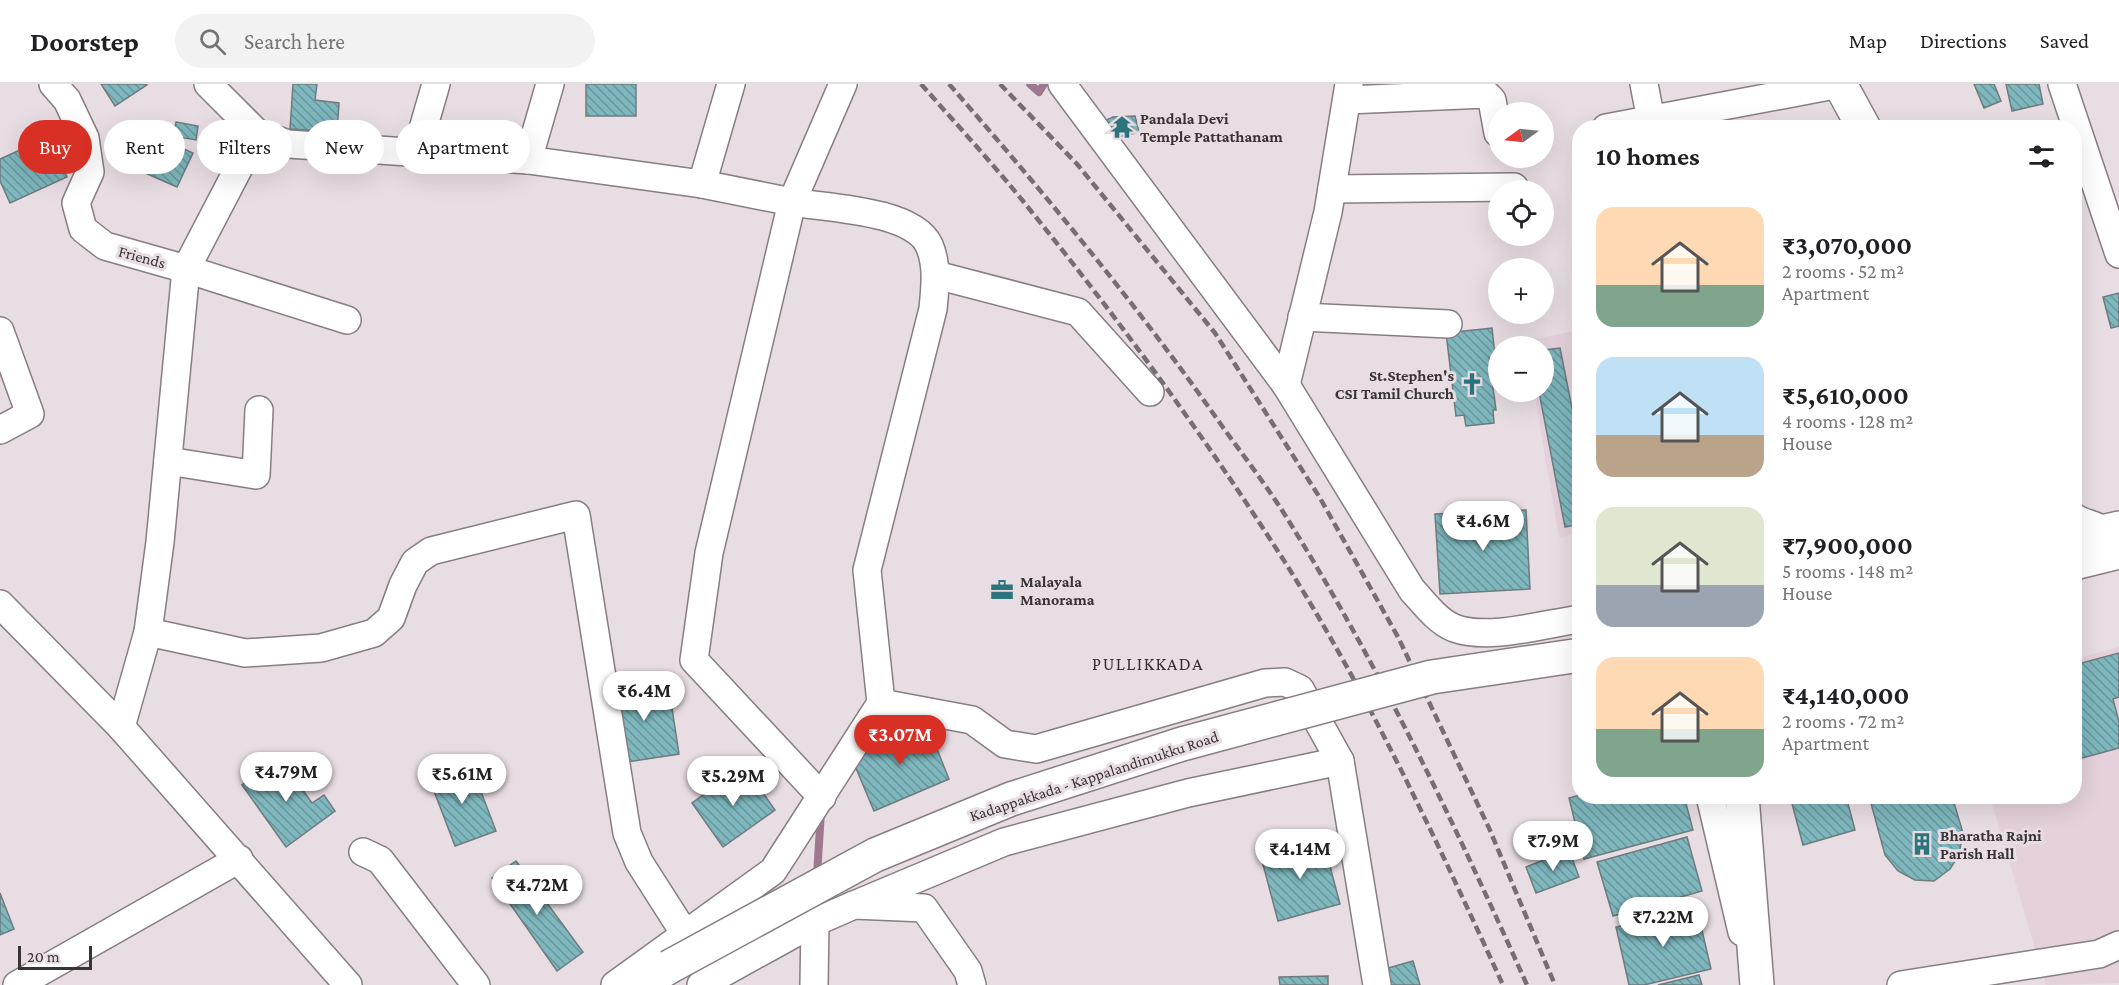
<!DOCTYPE html>
<meta charset="utf-8">
<style>
:root{--surface:#fff;--page:#f2f2f2;--text:#202124;--muted:#757577;--line:#e0e0e0;--accent:#d93025}
body{margin:0;font-family:"Crimson Pro",serif;background:var(--page);color:var(--text);height:100vh;display:flex;flex-direction:column;font-size:22px;white-space:nowrap}
*{box-sizing:border-box;margin:0}
p{font-size:20px;color:var(--muted)}
.icon{flex:none;width:33px;height:33px;fill:none;stroke:currentColor;stroke-width:2;stroke-linecap:round;stroke-linejoin:round}
.map{position:relative;flex:1;overflow:hidden}
.sheet{position:absolute;left:1572px;top:36px;width:510px;height:684px;display:flex;flex-direction:column;background:var(--surface);border-radius:24px;box-shadow:0 6px 24px #0002}
.sheet>*{flex:none}
.guide{position:absolute;left:18px;top:36px;width:570px;height:54px;display:flex;gap:12px}
.needle{width:39px;rotate:255deg}
.buttons{position:absolute;left:1488px;top:18px;display:grid;gap:12px}
.buttons a{display:grid;place-items:center;width:66px;height:66px;border-radius:50%;background:var(--surface);box-shadow:0 6px 24px #0002;font-size:30px}
.scale{position:absolute;left:18px;bottom:15px;width:74px;box-sizing:border-box;padding-left:6px;border:3px solid #383436;border-top:0;font-size:16px;line-height:21px;white-space:nowrap;color:#383436;-webkit-text-stroke:4px #e8dde3;paint-order:stroke}
.price{position:absolute;translate:-50% -51px;padding:0 14px;border-radius:21px;background:#fff;color:#222;font-size:20px;line-height:39px;filter:drop-shadow(0 2px 3px #0008)}
.price::after{content:'';position:absolute;left:50%;top:36px;width:18px;height:14px;margin-left:-9px;background:inherit;clip-path:polygon(0 0,100% 0,50% 100%)}
.price.active{background:var(--accent);color:#fff}
ul{padding:0;list-style:none}
li{display:flex;align-items:center;gap:18px;height:150px;padding:0 24px}
li span{display:grid;place-items:center;flex:none;width:168px;height:120px;border-radius:18px;color:#555}
li>.icon{margin-inline-start:auto}
span .icon{width:72px;height:72px;fill:#fffc;stroke-width:1}
li b{font-size:26px}
h2{display:flex;justify-content:space-between;align-items:center;height:72px;padding:0 24px;font-size:26px}
.pill{padding:0 21px;border-radius:27px;background:var(--surface);box-shadow:0 6px 24px #0002;font-size:21px;line-height:54px}
.pill.active{background:var(--accent);color:#fff}
header{display:flex;align-items:center;gap:36px;box-sizing:border-box;height:84px;padding:0 30px;background:var(--surface);border-bottom:2px solid var(--line)}
header strong{font-size:28px}
nav{display:flex;gap:33px;margin-inline-start:auto;font-size:21px}
.search{width:420px;height:54px;background:var(--page);display:flex;align-items:center;gap:15px;box-sizing:border-box;padding:0 21px;border-radius:33px;color:var(--muted);font-size:22px}
.map>svg:first-child{display:block}
.built{fill:#e4d1db}
.lines{fill:none;stroke-linecap:round;stroke-linejoin:round}
.stream{stroke:#9f778e;stroke-width:8}
.building{fill:url(#building-back-hatch);stroke:#6f7b7d;stroke-width:1.5}
.minor-casing{stroke:#877d82;stroke-width:30}
.major-casing{stroke:#877d82;stroke-width:36}
.minor{stroke:#fff;stroke-width:27}
.major{stroke:#fff;stroke-width:33}
.rail{stroke:#766f72;stroke-width:4.5;stroke-dasharray:9 4.5;stroke-linecap:butt}
.major-bridge-casing{stroke:#877d82;stroke-width:36;stroke-linecap:butt}
.major-bridge{stroke:#fff;stroke-width:33}
.labels{text-anchor:middle;dominant-baseline:central;stroke-width:6;stroke-linejoin:round;paint-order:stroke}
.poi-label{font-size:16px;font-weight:bold;fill:#383436;stroke:#e8dde3;text-anchor:start}
.street-label{font-size:16px;fill:#383436;stroke:#e8dde3}
.neighbourhood-label{font-size:18px;letter-spacing:1.5px;fill:#3a3136;stroke:#e8dde3}
</style>
<header>
<strong>Doorstep</strong>
<div class="search"><svg class="icon" aria-label="search" viewBox="0 0 24 24"><circle cx="10" cy="10" r="6"/><path d="M15 15l6 6"/></svg>Search here</div>
<nav><a>Map</a><a>Directions</a><a>Saved</a></nav>
</header>
<div class="map">
<svg width="2119" height="901" viewBox="0 0 2119 901">
<defs>
<pattern id="building-back-hatch" width="6" height="6" patternUnits="userSpaceOnUse" patternTransform="scale(1.5)"><rect width="6" height="6" fill="#7eb7be"/><path d="M-1 5l2 2M0 0l6 6M5-1l2 2" fill="none" stroke="#68969b"/></pattern>
</defs>
<rect width="100%" height="100%" fill="#e8dde3"/>
<!-- built -->
<g class="built">
<path d="M 1579,246 L 1579,450 L 1559,453 L 1534,308 L 1544,308 L 1544,262 L 1526,262 L 1525,257 Z"/>
<path d="M 2119,563 L 2119,899 L 2046,901 L 1990,713 L 2074,712 L 2075,575 Z"/>
</g>
<g class="lines">
<!-- stream -->
<g class="stream">
<path d="M 1030,0 L 1039,8 L 1044,0"/>
<path d="M 817,791 L 821,728"/>
</g>
</g>
<!-- building -->
<g class="building">
<path d="M 101,0 L 146,0 L 147,1 L 115,22 Z"/>
<path d="M 293,0 L 317,0 L 315,16 L 339,19 L 337,48 L 290,45 Z"/>
<rect x="586" y="0" width="50" height="32"/>
<path d="M 1974,0 L 1994,0 L 2001,17 L 1984,24 Z"/>
<path d="M 2006,0 L 2039,0 L 2043,20 L 2012,27 Z"/>
<path d="M 1135,32 L 1139,48 L 1124,52 L 1114,53 L 1102,38 L 1113,33 Z"/>
<path d="M 176,38 L 198,42 L 196,56 L 173,52 Z"/>
<path d="M 149,49 L 193,69 L 177,103 L 134,84 Z"/>
<path d="M 48,53 L 67,93 L 10,119 L 0,97 L 0,75 Z"/>
<path d="M 2119,209 L 2119,242 L 2111,244 L 2103,213 Z"/>
<path d="M 1492,244 L 1495,272 L 1489,273 L 1496,326 L 1493,326 L 1494,339 L 1466,342 L 1464,331 L 1456,332 L 1446,249 Z"/>
<path d="M 1560,264 L 1580,364 L 1580,403 L 1577,404 L 1580,440 L 1565,443 L 1539,308 L 1544,308 L 1544,266 Z"/>
<path d="M 1526,426 L 1530,505 L 1440,510 L 1435,430 Z"/>
<path d="M 2119,569 L 2119,613 L 2113,615 L 2119,638 L 2119,664 L 2082,674 L 2074,645 L 2074,581 Z"/>
<path d="M 668,598 L 679,670 L 621,679 L 609,607 Z"/>
<path d="M 926,638 L 949,695 L 874,727 L 850,670 Z"/>
<path d="M 280,674 L 312,719 L 324,711 L 335,727 L 286,763 L 242,701 Z"/>
<path d="M 470,679 L 496,747 L 455,762 L 429,694 Z"/>
<path d="M 744,682 L 775,726 L 723,763 L 692,719 Z"/>
<path d="M 1580,711 L 1684,712 L 1693,746 L 1584,775 L 1569,714 Z"/>
<path d="M 1790,712 L 1846,712 L 1855,746 L 1803,761 Z"/>
<path d="M 1869,712 L 1952,712 L 1963,749 L 1959,771 L 1950,785 L 1934,797 L 1915,796 L 1898,787 L 1885,771 Z"/>
<path d="M 1687,753 L 1702,807 L 1613,832 L 1597,778 Z"/>
<path d="M 1323,756 L 1340,820 L 1278,837 L 1261,773 Z"/>
<path d="M 1569,766 L 1579,793 L 1536,809 L 1526,783 Z"/>
<path d="M 516,777 L 583,868 L 557,887 L 492,794 Z"/>
<path d="M 0,809 L 14,845 L 0,851 Z"/>
<path d="M 1697,825 L 1711,885 L 1644,901 L 1629,901 L 1616,843 Z"/>
<path d="M 1413,877 L 1420,901 L 1385,901 L 1381,886 Z"/>
<path d="M 1699,891 L 1702,901 L 1658,901 Z"/>
<path d="M 1328,892 L 1328,901 L 1280,901 L 1279,893 Z"/>
</g>
<g class="lines">
<!-- minor casing -->
<g class="minor-casing">
<g id="minor">
<path d="M 53,0 L 67,16 L 85,54 L 90,88 L 76,119 L 83,145 L 105,162 L 186,185 L 347,236"/>
<path d="M 208,0 L 257,49"/>
<path d="M 1062,0 L 1286,301 L 1412,506 C 1424,519 1437,537 1454,544 C 1488,557 1544,540 1580,535"/>
<path d="M 1644,0 L 1651,36"/>
<path d="M 2062,0 L 2119,170"/>
<path d="M 1347,16 L 1486,10 L 1492,16 L 1498,49"/>
<path d="M 1606,44 L 1840,0"/>
<path d="M 416,69 L 436,0"/>
<path d="M 528,76 L 550,0"/>
<path d="M 702,100 L 731,0"/>
<path d="M 1332,105 L 1514,103"/>
<path d="M 936,191 L 1078,228 L 1150,308"/>
<path d="M 1302,233 L 1448,240"/>
<path d="M 0,247 L 30,330 L 0,346"/>
<path d="M 1286,301 L 1328,128 L 1349,0"/>
<path d="M 168,377 L 256,391 L 259,326"/>
<path d="M 2074,433 C 2084,440 2095,440 2105,447"/>
<path d="M 0,520 L 121,643 L 348,901"/>
<path d="M 148,548 L 245,569 L 321,564 L 374,549 L 391,534 L 403,501 L 415,478 L 431,467 L 576,431 L 627,749 L 639,778 L 685,850"/>
<path d="M 121,643 L 148,548 L 160,458 L 186,185 L 257,49 L 288,60 L 528,76 L 702,100 L 792,118 L 709,469 L 694,576 L 822,713"/>
<path d="M 1340,677 L 1377,901"/>
<path d="M 1710,712 L 1742,848"/>
<path d="M 363,768 L 380,776 L 476,901"/>
<path d="M 854,821 L 1004,758 L 1188,709 L 1340,677 L 1300,605 L 1285,598 L 1265,599 L 1036,665 L 1005,660 L 972,636 L 881,619"/>
<path d="M 17,901 L 239,775"/>
<path d="M 615,901 L 773,787 L 881,619 L 867,486 L 933,225 C 935,204 938,181 929,161 C 912,126 827,124 792,118 L 843,0"/>
<path d="M 701,901 L 815,838 L 854,821 L 924,824 L 968,887 L 972,901"/>
<path d="M 814,901 L 815,838"/>
<path d="M 1901,901 L 2099,870 L 2119,861"/>
</g>
</g>
<!-- major casing -->
<g class="major-casing">
<g id="major">
<path d="M 1840,0 L 1864,44"/>
<path d="M 2074,454 L 2119,444"/>
<path d="M 2074,479 L 2119,468"/>
<path d="M 1742,712 L 1757,901"/>
<path d="M 640,901 L 669,883"/>
</g>
</g>
<!-- minor -->
<use href="#minor" class="minor"/>
<!-- major -->
<use href="#major" class="major"/>
<!-- rail -->
<g class="rail">
<path d="M 921,0 C 958,42 996,83 1031,127 C 1116,232 1196,341 1270,455 C 1362,595 1433,749 1503,901"/>
<path d="M 949,0 C 1045,110 1138,222 1222,342 C 1245,374 1270,406 1290,439 C 1382,587 1456,743 1527,901"/>
<path d="M 1000,0 L 1077,80 L 1215,249 L 1320,414 L 1398,553 L 1489,744 L 1555,901"/>
</g>
<!-- major-bridge casing -->
<g class="major-bridge-casing">
<path id="major-bridge" d="M 669,883 L 875,771 L 1011,715 L 1182,660 L 1432,593 L 1580,571"/>
</g>
<!-- major-bridge -->
<use href="#major-bridge" class="major-bridge"/>
</g>
<!-- icons -->
<defs>
<g id="temple-bare" transform="scale(1.8)"><path d="M0-6L5-2H3V0L6.5 2.5H4V6H1.5V3h-3V6H-4V2.5H-6.5L-3 0V-2H-5Z" fill="#2c757d" stroke="#e8dde3" stroke-width="2.5" paint-order="stroke"/></g>
<g id="church-bare" transform="scale(1.8)"><path d="M-1.2-6h2.4v3.5h3.3v2.4h-3.3V6h-2.4V-.1h-3.3v-2.4h3.3Z" fill="#2c757d" stroke="#e8dde3" stroke-width="2.5" paint-order="stroke"/></g>
<g id="office-bare" transform="scale(1.8)"><path d="M-6-3h4V-5.5h4V-3h4V5H-6ZM-1-4.5V-3h2v-1.5ZM-6 0V1H6V0Z" fill="#2c757d" stroke="#e8dde3" stroke-width="2.5" paint-order="stroke"/></g>
<g id="building-bare" transform="scale(1.8)"><path d="M-4-6H4V6H1V3H-1V6H-4ZM-2.5-4.3h1.7v1.8h-1.7ZM.8-4.3h1.7v1.8H.8ZM-2.5-1h1.7V.8h-1.7ZM.8-1h1.7V.8H.8Z" fill="#2c757d" stroke="#e8dde3" stroke-width="2.5" paint-order="stroke"/></g>
</defs>
<g fill-rule="evenodd">
<use href="#temple-bare" x="1122" y="43"/>
<use href="#church-bare" x="1472" y="300"/>
<use href="#office-bare" x="1002" y="506"/>
<use href="#building-bare" x="1922" y="760"/>
</g>
<g class="labels">
<!-- poi labels -->
<g class="poi-label">
<text x="1140" y="34">Pandala Devi<tspan x="1140" dy="18">Temple Pattathanam</tspan></text>
<text x="1454" y="291" text-anchor="end">St.Stephen's<tspan x="1454" dy="18">CSI Tamil Church</tspan></text>
<text x="1020" y="497">Malayala<tspan x="1020" dy="18">Manorama</tspan></text>
<text x="1940" y="751">Bharatha Rajni<tspan x="1940" dy="18">Parish Hall</tspan></text>
</g>
<!-- street labels -->
<g class="street-label">
<text transform="translate(142 173) rotate(15)">Friends</text>
<text transform="translate(1094 692) rotate(-18)">Kadappakkada - Kappalandimukku Road</text>
</g>
<!-- neighbourhood labels -->
<g class="neighbourhood-label">
<text x="1148" y="580">PULLIKKADA</text>
</g>
</g>
</svg>
<div class="buttons">
<a><svg class="needle" viewBox="-14 -14 28 28"><path d="M0-13l5 13h-10z" fill="#e53935"/><path d="M0 13l5-13h-10z" fill="#757577"/></svg></a>
<a><svg class="icon" aria-label="locate" viewBox="0 0 24 24"><circle cx="12" cy="12" r="6"/><path d="M12 2v4M12 18v4M2 12h4M18 12h4"/></svg></a>
<a>+</a>
<a>−</a>
</div>
<div class="scale">20 m</div>
<b class="price" style="left:1483px;top:468px">₹4.6M</b>
<b class="price" style="left:644px;top:638px">₹6.4M</b>
<b class="price active" style="left:900px;top:682px">₹3.07M</b>
<b class="price" style="left:286px;top:719px">₹4.79M</b>
<b class="price" style="left:462px;top:721px">₹5.61M</b>
<b class="price" style="left:733px;top:723px">₹5.29M</b>
<b class="price" style="left:1553px;top:788px">₹7.9M</b>
<b class="price" style="left:1300px;top:796px">₹4.14M</b>
<b class="price" style="left:537px;top:832px">₹4.72M</b>
<b class="price" style="left:1663px;top:864px">₹7.22M</b>
<div class="guide">
<a class="pill active">Buy</a>
<a class="pill">Rent</a>
<a class="pill">Filters</a>
<a class="pill">New</a>
<a class="pill">Apartment</a>
</div>
<section class="sheet">
<h2>10 homes<svg class="icon" aria-label="filters" viewBox="0 0 24 24"><path d="M4 7h16M4 17h16"/><circle cx="9" cy="7" r="2"/><circle cx="15" cy="17" r="2"/></svg></h2>
<ul>
<li><span style="background:linear-gradient(#ffd9b3 65%,#7fa58c 0)"><svg class="icon" aria-label="home" viewBox="0 0 24 24"><path d="M3 11l9-7 9 7M6 9v11h12V9"/></svg></span><div><b>₹3,070,000</b><p>2 rooms · 52 m²</p><p>Apartment</p></div></li>
<li><span style="background:linear-gradient(#bfe0f5 65%,#b9a48a 0)"><svg class="icon" aria-label="home" viewBox="0 0 24 24"><path d="M3 11l9-7 9 7M6 9v11h12V9"/></svg></span><div><b>₹5,610,000</b><p>4 rooms · 128 m²</p><p>House</p></div></li>
<li><span style="background:linear-gradient(#dfe7d0 65%,#9aa5b1 0)"><svg class="icon" aria-label="home" viewBox="0 0 24 24"><path d="M3 11l9-7 9 7M6 9v11h12V9"/></svg></span><div><b>₹7,900,000</b><p>5 rooms · 148 m²</p><p>House</p></div></li>
<li><span style="background:linear-gradient(#ffd9b3 60%,#7fa58c 0)"><svg class="icon" aria-label="home" viewBox="0 0 24 24"><path d="M3 11l9-7 9 7M6 9v11h12V9"/></svg></span><div><b>₹4,140,000</b><p>2 rooms · 72 m²</p><p>Apartment</p></div></li>
</ul>
</section>
</div>
